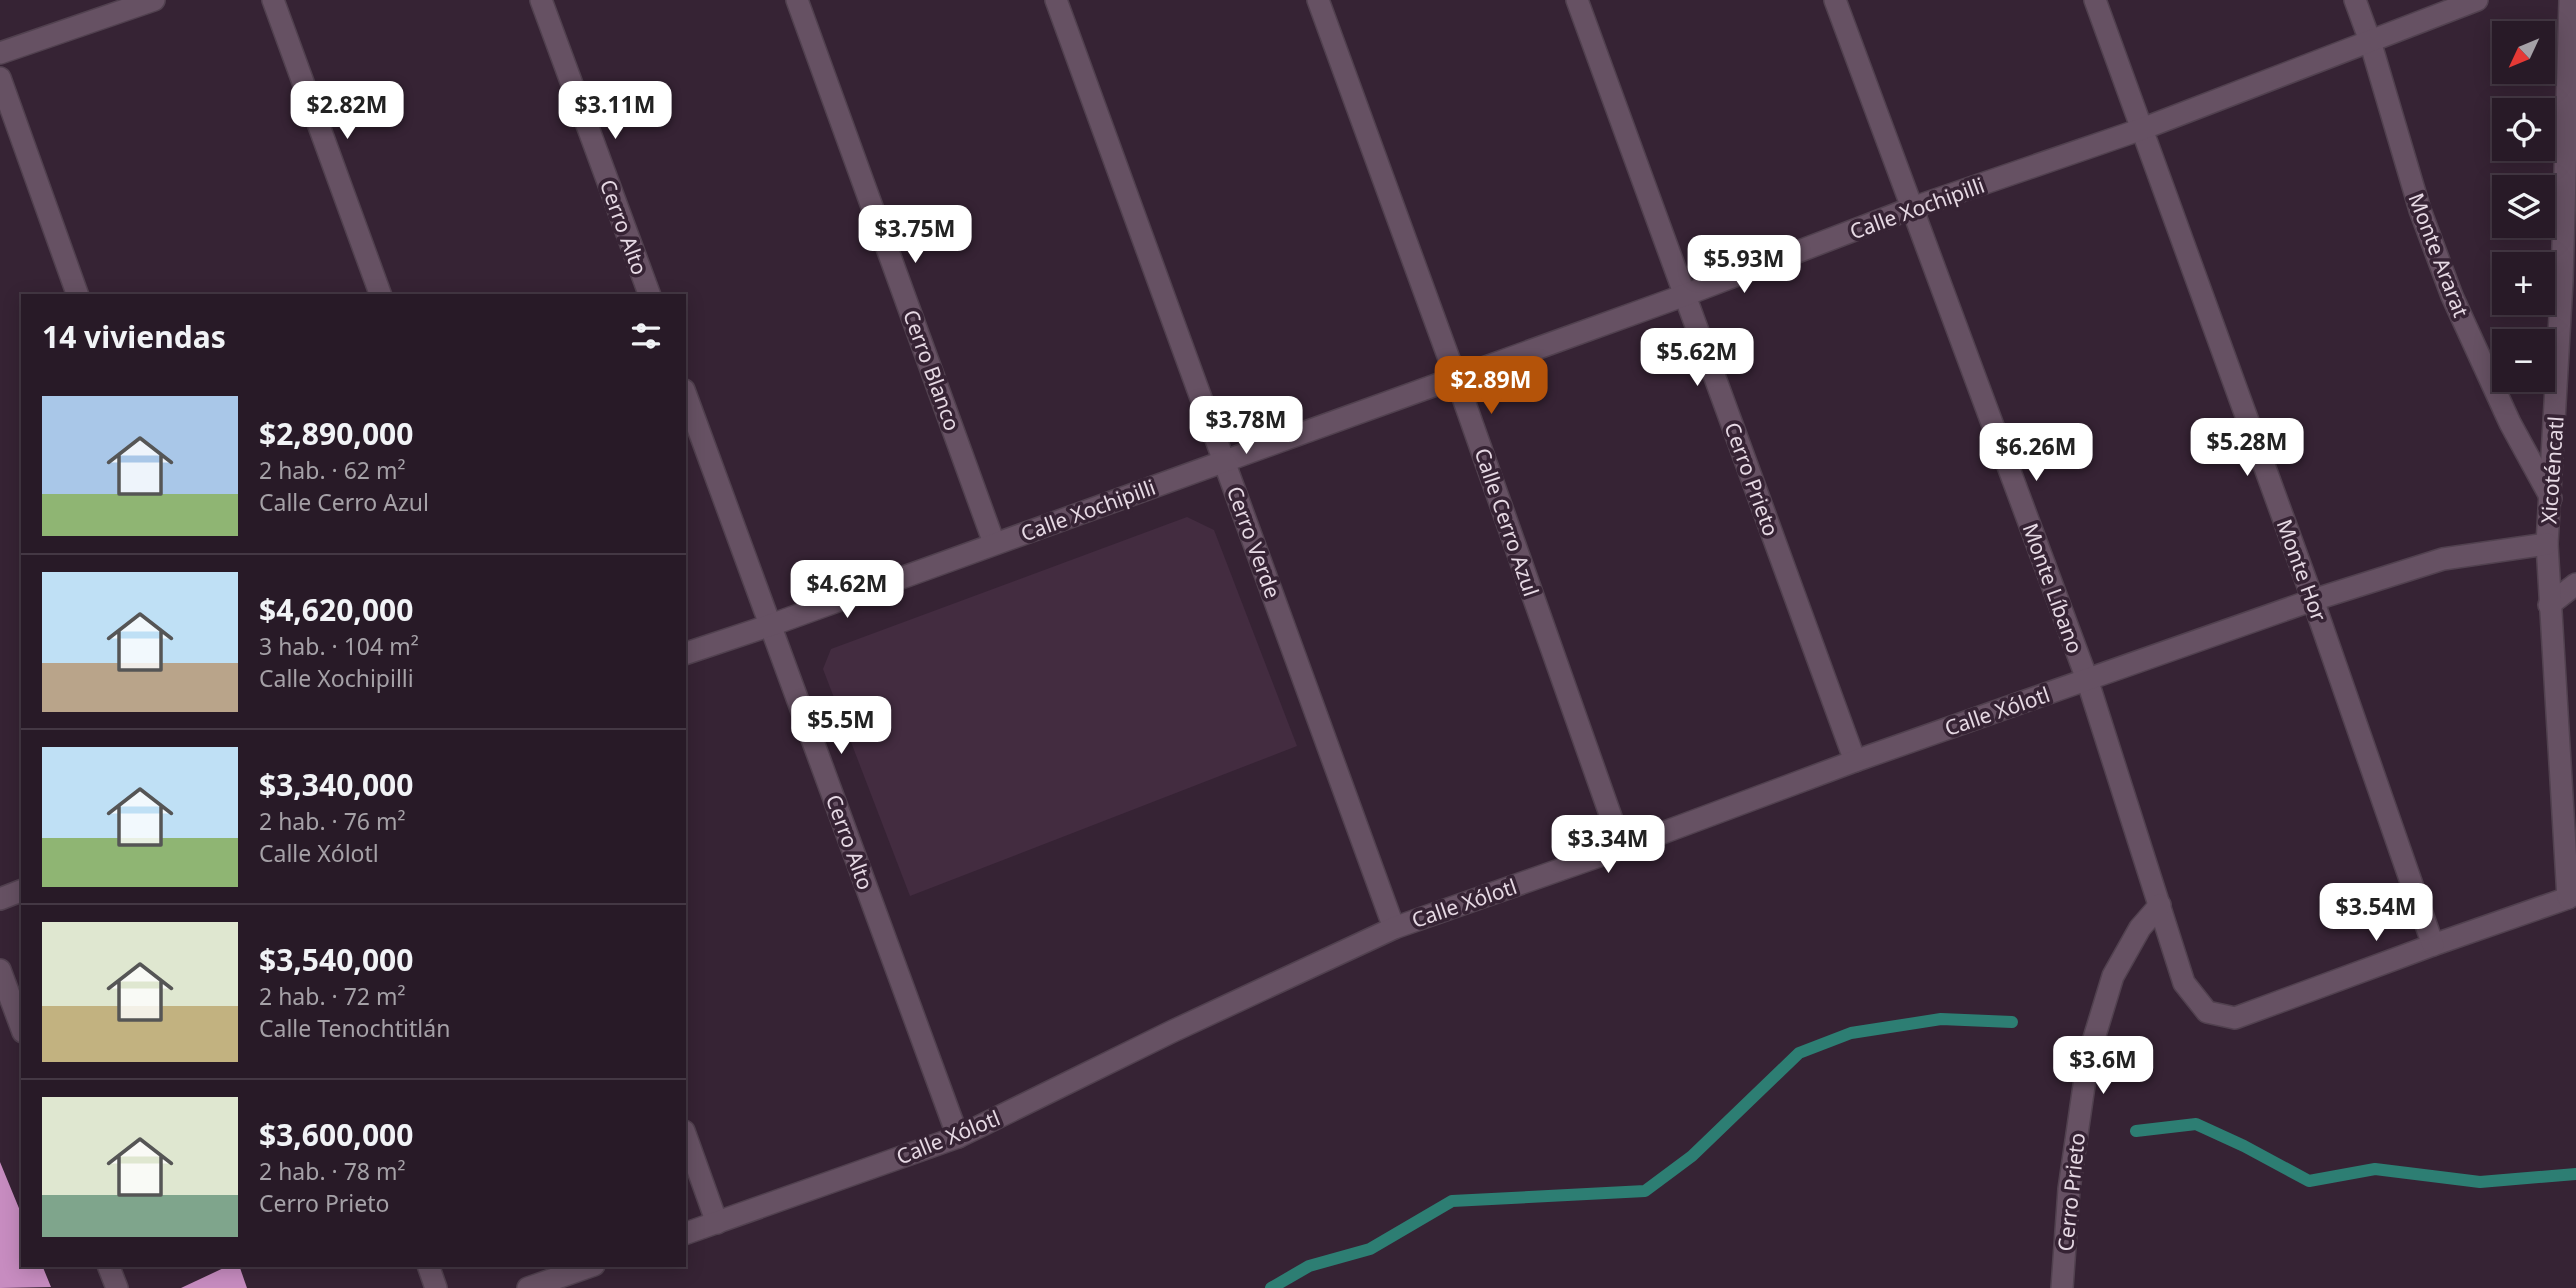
<!DOCTYPE html>
<html lang="es">
<meta charset="utf-8">
<style>
:root{--surface:#281a27;--page:#30232f;--text:#f1f3f6;--muted:#a5a1a7;--line:#443844;--accent:#b45309}
body{margin:0;font-family:"Noto Sans",sans-serif;background:var(--page);color:var(--text);height:100vh;display:flex;flex-direction:column;font-size:26px;white-space:nowrap}
*{box-sizing:border-box;margin:0}
p{font-size:23px;color:var(--muted)}
.icon{flex:none;width:38px;height:38px;fill:none;stroke:currentColor;stroke-width:2;stroke-linecap:round;stroke-linejoin:round}
.map{position:relative;flex:1;overflow:hidden}
.drawer{position:absolute;left:21px;top:294px;width:665px;height:973px;display:flex;flex-direction:column;background:var(--surface);border-radius:0px;box-shadow:0 4px 18px #0003,0 0 0 2px var(--line)}
.drawer>*{flex:none}
.needle{width:46px;rotate:226deg}
.controls{position:absolute;left:2492px;top:21px;display:grid;gap:14px}
.controls a{display:grid;place-items:center;width:63px;height:63px;border-radius:0px;background:var(--surface);box-shadow:0 4px 18px #0003,0 0 0 2px var(--line);font-size:35px}
.price{position:absolute;translate:-50% -60px;padding:0 16px;border-radius:14px;background:#fff;color:#222;font-size:23px;line-height:46px;filter:drop-shadow(0 2px 4px #0008)}
.price::after{content:'';position:absolute;left:50%;top:42px;width:21px;height:16px;margin-left:-10px;background:inherit;clip-path:polygon(0 0,100% 0,50% 100%)}
.price.selected{background:var(--accent);color:#fff}
ul{padding:0;list-style:none}
li{display:flex;align-items:center;gap:21px;height:175px;padding:0 21px}
li+li{border-top:2px solid var(--line)}
li span{display:grid;place-items:center;flex:none;width:196px;height:140px;border-radius:0px;color:#555}
li>.icon{margin-inline-start:auto}
span .icon{width:84px;height:84px;fill:#fffc;stroke-width:1}
li b{font-size:30px}
h2{display:flex;justify-content:space-between;align-items:center;height:84px;padding:0 21px;font-size:30px}
.map>svg:first-child{display:block}
.built{fill:#432c40}
.lines{fill:none;stroke-linecap:round;stroke-linejoin:round}
.stream{stroke:#2d7e73;stroke-width:12}
.building{fill:#c78cc0}
.minor-casing{stroke:#51414f;stroke-width:24}
.minor{stroke:#665163;stroke-width:21}
.labels{text-anchor:middle;dominant-baseline:central;stroke-width:7;stroke-linejoin:round;paint-order:stroke}
.street-label{font-size:21px;fill:#e6d9e4;stroke:#362334}
</style>
<div class="map">
<svg width="2576" height="1288" viewBox="0 0 2576 1288">
<rect width="100%" height="100%" fill="#362334"/>
<!-- built -->
<path class="built" d="M 1187,517 L 1214,530 L 1297,746 L 910,896 L 823,669 L 831,649 Z"/>
<g class="lines">
<!-- stream -->
<g class="stream">
<path d="M 2136,1131 L 2196,1124 L 2244,1146 L 2309,1181 L 2375,1169 L 2480,1182 L 2576,1174"/>
<path d="M 1271,1288 L 1309,1266 L 1370,1249 L 1452,1201 L 1645,1191 L 1692,1156 L 1799,1053 L 1851,1033 L 1941,1019 L 2012,1022"/>
</g>
</g>
<!-- building -->
<g class="building">
<path d="M 0,1162 L 23,1218 L 23,1265 L 42,1265 L 51,1287 L 0,1288 Z"/>
<path d="M 230,1265 L 239,1265 L 247,1288 L 181,1288 Z"/>
</g>
<g class="lines">
<!-- minor casing -->
<g class="minor-casing">
<g id="minor">
<path d="M 273,0 L 381,296"/>
<path d="M 541,0 L 650,296"/>
<path d="M 797,0 L 994,543"/>
<path d="M 1056,0 L 1394,928"/>
<path d="M 1318,0 L 1456,378 L 1622,848"/>
<path d="M 1577,0 L 1855,761"/>
<path d="M 1835,0 L 2087,679 L 2184,983 L 2207,1012 L 2235,1018 L 2433,945 L 2568,898 L 2576,893"/>
<path d="M 2095,0 L 2313,600 L 2433,945"/>
<path d="M 2355,0 L 2370,41 L 2420,210 L 2452,296 L 2510,423 L 2551,498"/>
<path d="M 0,53 L 154,0"/>
<path d="M 0,78 L 78,296"/>
<path d="M 684,390 L 958,1137"/>
<path d="M 2549,605 L 2576,584"/>
<path d="M 684,654 L 771,625 L 1685,295 L 1912,208 L 2142,129 L 2477,0"/>
<path d="M 2568,898 L 2547,544 L 2562,281 L 2570,0"/>
<path d="M 0,899 L 23,890"/>
<path d="M 0,970 L 23,1032"/>
<path d="M 684,1131 L 717,1223"/>
<path d="M 684,1234 L 958,1137 L 1173,1031 L 1394,928 L 1622,848 L 1855,761 L 2313,600 L 2443,559 L 2547,544"/>
<path d="M 108,1265 L 117,1288"/>
<path d="M 428,1265 L 436,1288"/>
<path d="M 528,1288 L 594,1265"/>
<path d="M 2062,1288 L 2069,1189 L 2088,1058 L 2113,976 L 2140,928 L 2160,905"/>
</g>
</g>
<!-- minor -->
<use href="#minor" class="minor"/>
</g>
<g class="labels">
<!-- street labels -->
<g class="street-label">
<text transform="translate(1917 208) rotate(-20)">Calle Xochipilli</text>
<text transform="translate(624 227) rotate(70)">Cerro Alto</text>
<text transform="translate(2439 255) rotate(69)">Monte Ararat</text>
<text transform="translate(932 370) rotate(70)">Cerro Blanco</text>
<text transform="translate(2552 470) rotate(-86)">Xicoténcatl</text>
<text transform="translate(1752 479) rotate(70)">Cerro Prieto</text>
<text transform="translate(1088 510) rotate(-20)">Calle Xochipilli</text>
<text transform="translate(1507 522) rotate(71)">Calle Cerro Azul</text>
<text transform="translate(1254 542) rotate(70)">Cerro Verde</text>
<text transform="translate(2302 570) rotate(70)">Monte Hor</text>
<text transform="translate(2053 588) rotate(70)">Monte Líbano</text>
<text transform="translate(1997 711) rotate(-19)">Calle Xólotl</text>
<text transform="translate(850 842) rotate(70)">Cerro Alto</text>
<text transform="translate(1464 903) rotate(-19)">Calle Xólotl</text>
<text transform="translate(948 1137) rotate(-22)">Calle Xólotl</text>
<text transform="translate(2071 1192) rotate(-84)">Cerro Prieto</text>
</g>
</g>
</svg>
<div class="controls">
<a><svg class="needle" viewBox="-14 -14 28 28"><path d="M0-13l5 13h-10z" fill="#e53935"/><path d="M0 13l5-13h-10z" fill="#a5a1a7"/></svg></a>
<a><svg class="icon" aria-label="locate" viewBox="0 0 24 24"><circle cx="12" cy="12" r="6"/><path d="M12 2v4M12 18v4M2 12h4M18 12h4"/></svg></a>
<a><svg class="icon" aria-label="layers" viewBox="0 0 24 24"><path d="M12 4l9 5-9 5-9-5zM3 14l9 5 9-5"/></svg></a>
<a>+</a>
<a>−</a>
</div>
<b class="price" style="left:347px;top:141px">$2.82M</b>
<b class="price" style="left:615px;top:141px">$3.11M</b>
<b class="price" style="left:915px;top:265px">$3.75M</b>
<b class="price" style="left:1744px;top:295px">$5.93M</b>
<b class="price" style="left:1697px;top:388px">$5.62M</b>
<b class="price selected" style="left:1491px;top:416px">$2.89M</b>
<b class="price" style="left:1246px;top:456px">$3.78M</b>
<b class="price" style="left:2247px;top:478px">$5.28M</b>
<b class="price" style="left:2036px;top:483px">$6.26M</b>
<b class="price" style="left:847px;top:620px">$4.62M</b>
<b class="price" style="left:841px;top:756px">$5.5M</b>
<b class="price" style="left:1608px;top:875px">$3.34M</b>
<b class="price" style="left:2376px;top:943px">$3.54M</b>
<b class="price" style="left:2103px;top:1096px">$3.6M</b>
<section class="drawer">
<h2>14 viviendas<svg class="icon" aria-label="filters" viewBox="0 0 24 24"><path d="M4 7h16M4 17h16"/><circle cx="9" cy="7" r="2"/><circle cx="15" cy="17" r="2"/></svg></h2>
<ul>
<li><span style="background:linear-gradient(#a9c7e8 70%,#8fb573 0)"><svg class="icon" aria-label="home" viewBox="0 0 24 24"><path d="M3 11l9-7 9 7M6 9v11h12V9"/></svg></span><div><b>$2,890,000</b><p>2 hab. · 62 m²</p><p>Calle Cerro Azul</p></div></li>
<li><span style="background:linear-gradient(#bfe0f5 65%,#b9a48a 0)"><svg class="icon" aria-label="home" viewBox="0 0 24 24"><path d="M3 11l9-7 9 7M6 9v11h12V9"/></svg></span><div><b>$4,620,000</b><p>3 hab. · 104 m²</p><p>Calle Xochipilli</p></div></li>
<li><span style="background:linear-gradient(#bfe0f5 65%,#8fb573 0)"><svg class="icon" aria-label="home" viewBox="0 0 24 24"><path d="M3 11l9-7 9 7M6 9v11h12V9"/></svg></span><div><b>$3,340,000</b><p>2 hab. · 76 m²</p><p>Calle Xólotl</p></div></li>
<li><span style="background:linear-gradient(#dfe7d0 60%,#c2b280 0)"><svg class="icon" aria-label="home" viewBox="0 0 24 24"><path d="M3 11l9-7 9 7M6 9v11h12V9"/></svg></span><div><b>$3,540,000</b><p>2 hab. · 72 m²</p><p>Calle Tenochtitlán</p></div></li>
<li><span style="background:linear-gradient(#dfe7d0 70%,#7fa58c 0)"><svg class="icon" aria-label="home" viewBox="0 0 24 24"><path d="M3 11l9-7 9 7M6 9v11h12V9"/></svg></span><div><b>$3,600,000</b><p>2 hab. · 78 m²</p><p>Cerro Prieto</p></div></li>
</ul>
</section>
</div>
